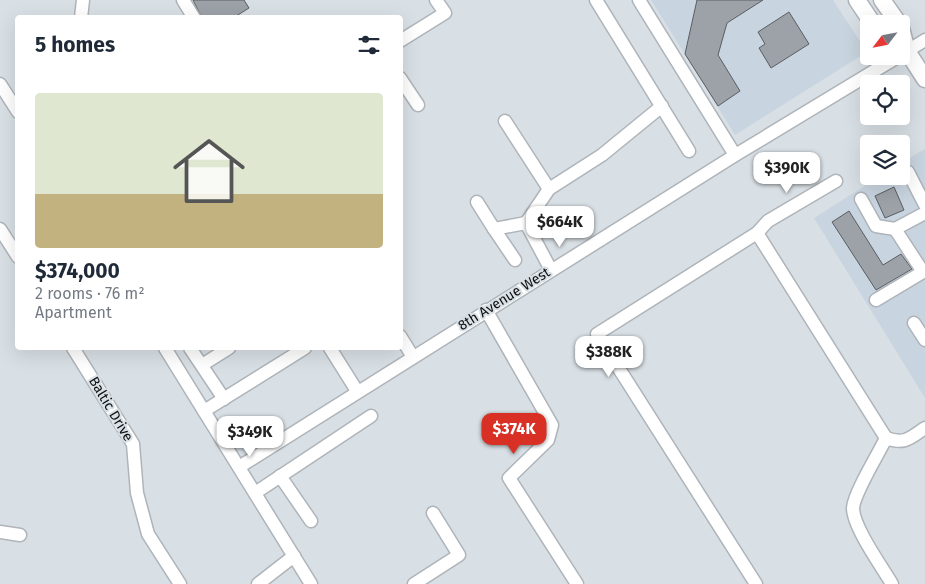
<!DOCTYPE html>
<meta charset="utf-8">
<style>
:root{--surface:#fff;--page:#f6f6f7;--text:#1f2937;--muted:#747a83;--line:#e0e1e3;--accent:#d93025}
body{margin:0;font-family:"Fira Sans",sans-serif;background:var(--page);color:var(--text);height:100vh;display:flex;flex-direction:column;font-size:19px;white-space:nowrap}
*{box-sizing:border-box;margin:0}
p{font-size:16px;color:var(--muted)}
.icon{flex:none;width:28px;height:28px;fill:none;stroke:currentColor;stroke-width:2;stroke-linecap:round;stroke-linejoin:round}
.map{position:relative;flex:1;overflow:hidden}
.side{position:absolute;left:15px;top:15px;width:388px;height:335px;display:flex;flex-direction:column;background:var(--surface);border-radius:5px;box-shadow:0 5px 20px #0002}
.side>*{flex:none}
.needle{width:32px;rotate:238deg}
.fabs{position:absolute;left:860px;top:15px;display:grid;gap:10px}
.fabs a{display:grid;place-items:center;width:50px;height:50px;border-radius:5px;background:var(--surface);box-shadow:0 5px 20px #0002;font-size:25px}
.price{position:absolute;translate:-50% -42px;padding:0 11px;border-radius:10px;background:#fff;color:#222;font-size:16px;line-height:32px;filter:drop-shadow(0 1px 2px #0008)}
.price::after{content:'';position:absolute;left:50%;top:30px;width:15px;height:11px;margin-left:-8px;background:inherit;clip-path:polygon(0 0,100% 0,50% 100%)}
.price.active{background:var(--accent);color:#fff}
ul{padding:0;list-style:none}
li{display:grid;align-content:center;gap:10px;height:265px;padding:0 20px}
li+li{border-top:1px solid var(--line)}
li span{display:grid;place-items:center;height:155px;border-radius:5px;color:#555}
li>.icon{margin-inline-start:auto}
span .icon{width:90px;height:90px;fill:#fffc;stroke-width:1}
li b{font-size:21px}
h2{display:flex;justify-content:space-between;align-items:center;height:60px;padding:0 20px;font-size:21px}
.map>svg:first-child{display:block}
.built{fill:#c8d4df}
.building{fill:#9ca2a8;stroke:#595e63}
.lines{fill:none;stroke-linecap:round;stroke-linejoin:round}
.minor-casing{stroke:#aeb4b9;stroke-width:15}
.major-casing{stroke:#aeb4b9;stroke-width:19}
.minor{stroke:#fff;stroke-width:12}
.major{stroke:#fff;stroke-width:16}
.labels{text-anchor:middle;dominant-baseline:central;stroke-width:4;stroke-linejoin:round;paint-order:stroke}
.street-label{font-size:14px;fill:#0c0e10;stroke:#d9e0e5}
</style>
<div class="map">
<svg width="925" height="584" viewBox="0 0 925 584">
<rect width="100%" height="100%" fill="#d9e0e5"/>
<!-- built -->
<g class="built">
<path d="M 651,0 L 833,0 L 867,52 L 735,135 Z"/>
<path d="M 925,149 L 925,398 L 814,218 L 880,176 L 901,176 L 901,163 Z"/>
</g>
<!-- building -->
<g class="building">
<path d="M 193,0 L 244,0 L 249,8 L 233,18 L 202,18 Z"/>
<path d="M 697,0 L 763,0 L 727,23 L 718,55 L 740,91 L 718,106 L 685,54 Z"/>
<path d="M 789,12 L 809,44 L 771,68 L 759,48 L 765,44 L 758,32 Z"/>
<path d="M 894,187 L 904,210 L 885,218 L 875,196 Z"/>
<path d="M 849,211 L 883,265 L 901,254 L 912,269 L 876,290 L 832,222 Z"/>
</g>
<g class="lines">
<!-- minor casing -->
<g class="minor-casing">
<g id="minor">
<path d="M 183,0 L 194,18"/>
<path d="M 596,0 L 689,151"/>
<path d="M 639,0 L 735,155"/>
<path d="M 81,18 L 83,0"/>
<path d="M 400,41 L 445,13 L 436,0"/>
<path d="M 901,55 L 925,40"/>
<path d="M 400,78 L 418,105"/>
<path d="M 0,84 L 18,112"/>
<path d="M 505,121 L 549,189"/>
<path d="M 908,172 L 925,205"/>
<path d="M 861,199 L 876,226 L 895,229"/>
<path d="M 477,202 L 494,229"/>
<path d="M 0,229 L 18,257"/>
<path d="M 757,233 L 886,438 C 879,453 854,493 853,508 C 853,527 882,567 892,584"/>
<path d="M 515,260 L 494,229 L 526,223"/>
<path d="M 551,270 L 526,223 L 549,189 L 602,155 L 662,106"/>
<path d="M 876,300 L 923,272 L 895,229 L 925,213"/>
<path d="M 486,310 L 552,425 L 548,440 L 509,478 L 577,584"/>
<path d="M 914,323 L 925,340"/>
<path d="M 400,336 L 413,357"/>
<path d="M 73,348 L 133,444 L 137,493 L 148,534 L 180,584"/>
<path d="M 165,348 L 311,584"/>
<path d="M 190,348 L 224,399"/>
<path d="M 330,348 L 357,391"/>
<path d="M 202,365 L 229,348"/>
<path d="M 204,411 L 305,348"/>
<path d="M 886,438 C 905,445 910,438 925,428"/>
<path d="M 239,467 L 737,154 L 899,56"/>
<path d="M 280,476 L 311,521"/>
<path d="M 255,493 L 371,416"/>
<path d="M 0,532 L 20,535"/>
<path d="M 258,584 L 294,556"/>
<path d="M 414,584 L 459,555 L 433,513"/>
<path d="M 756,584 L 597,334 L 757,233 L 768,221 L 836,181"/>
</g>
</g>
<!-- major casing -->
<g class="major-casing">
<g id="major">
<path d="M 857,0 L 873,24"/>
<path d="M 882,0 L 899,24"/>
<path d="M 901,28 L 907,51 L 925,79"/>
</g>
</g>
<!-- minor -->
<use href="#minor" class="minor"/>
<!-- major -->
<use href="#major" class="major"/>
</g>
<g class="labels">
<!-- street labels -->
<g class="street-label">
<text transform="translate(504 299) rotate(-32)">8th Avenue West</text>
<text transform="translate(111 409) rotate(59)">Baltic Drive</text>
</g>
</g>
</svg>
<div class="fabs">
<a><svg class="needle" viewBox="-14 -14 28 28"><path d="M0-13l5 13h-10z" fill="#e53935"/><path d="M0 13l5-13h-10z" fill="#747a83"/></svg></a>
<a><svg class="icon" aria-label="locate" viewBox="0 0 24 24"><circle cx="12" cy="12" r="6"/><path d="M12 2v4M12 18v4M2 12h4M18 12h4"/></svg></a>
<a><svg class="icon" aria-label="layers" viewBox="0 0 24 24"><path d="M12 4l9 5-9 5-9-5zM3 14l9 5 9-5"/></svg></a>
</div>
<b class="price" style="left:787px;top:194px">$390K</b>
<b class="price" style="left:560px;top:248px">$664K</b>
<b class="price" style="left:609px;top:378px">$388K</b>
<b class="price active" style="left:514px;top:455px">$374K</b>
<b class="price" style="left:250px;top:458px">$349K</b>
<section class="side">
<h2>5 homes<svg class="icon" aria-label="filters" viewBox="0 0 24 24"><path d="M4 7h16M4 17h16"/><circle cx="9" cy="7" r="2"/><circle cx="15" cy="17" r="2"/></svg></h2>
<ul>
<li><span style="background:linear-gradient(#dfe7d0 65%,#c2b280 0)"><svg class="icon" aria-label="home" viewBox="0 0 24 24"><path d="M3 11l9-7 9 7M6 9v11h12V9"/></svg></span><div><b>$374,000</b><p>2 rooms · 76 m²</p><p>Apartment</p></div></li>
</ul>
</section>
</div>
